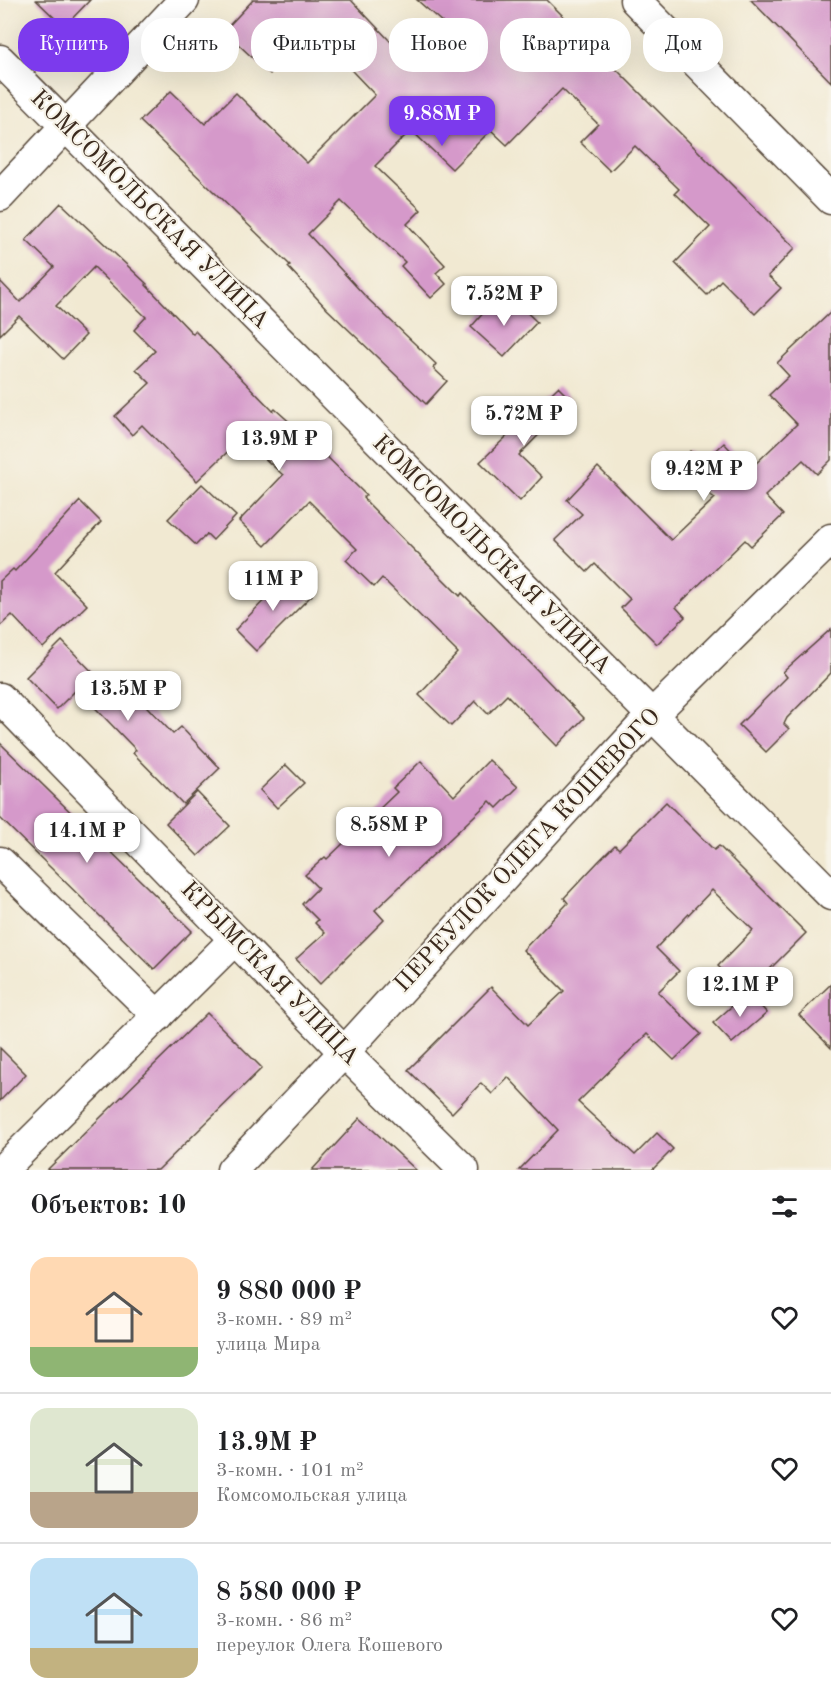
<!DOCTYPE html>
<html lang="ru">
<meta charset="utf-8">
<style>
:root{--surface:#fff;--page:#f6f6f6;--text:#202124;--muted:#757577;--line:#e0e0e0;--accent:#7c3aed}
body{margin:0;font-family:"Old Standard TT",serif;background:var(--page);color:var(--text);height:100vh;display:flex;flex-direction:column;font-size:22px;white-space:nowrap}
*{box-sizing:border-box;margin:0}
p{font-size:20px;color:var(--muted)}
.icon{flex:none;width:33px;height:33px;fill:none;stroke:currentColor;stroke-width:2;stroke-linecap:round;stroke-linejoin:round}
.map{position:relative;height:1170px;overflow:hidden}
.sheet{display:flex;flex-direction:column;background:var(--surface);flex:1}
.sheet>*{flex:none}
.banner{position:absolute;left:18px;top:18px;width:795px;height:54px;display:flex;gap:12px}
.price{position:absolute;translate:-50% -51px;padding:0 14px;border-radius:12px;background:#fff;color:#222;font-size:20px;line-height:39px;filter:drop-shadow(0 2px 3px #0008)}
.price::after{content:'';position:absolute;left:50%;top:36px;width:18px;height:14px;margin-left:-9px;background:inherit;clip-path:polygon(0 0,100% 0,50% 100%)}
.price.on{background:var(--accent);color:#fff}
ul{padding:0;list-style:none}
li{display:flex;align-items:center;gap:18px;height:150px;padding:0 30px}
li+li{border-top:2px solid var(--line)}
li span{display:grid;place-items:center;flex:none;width:168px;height:120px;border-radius:18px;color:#555}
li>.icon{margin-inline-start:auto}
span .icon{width:72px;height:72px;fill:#fffc;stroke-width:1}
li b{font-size:26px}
h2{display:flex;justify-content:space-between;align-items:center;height:72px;padding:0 30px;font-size:26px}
.tag{padding:0 21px;border-radius:24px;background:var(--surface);box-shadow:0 6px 24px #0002;font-size:21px;line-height:54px}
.tag.on{background:var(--accent);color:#fff}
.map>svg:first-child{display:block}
.building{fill:#d599ca}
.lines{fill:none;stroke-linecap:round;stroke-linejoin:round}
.minor-casing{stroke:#564739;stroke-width:33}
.minor{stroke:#fff;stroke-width:30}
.labels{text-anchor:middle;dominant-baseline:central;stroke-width:4.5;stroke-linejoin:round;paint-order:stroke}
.street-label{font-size:24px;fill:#3b2a1e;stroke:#f7f3e8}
</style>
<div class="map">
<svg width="831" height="1170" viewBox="0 0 831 1170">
<rect width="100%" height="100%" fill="#f7f3e8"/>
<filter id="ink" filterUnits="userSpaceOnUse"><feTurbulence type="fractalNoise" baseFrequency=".0167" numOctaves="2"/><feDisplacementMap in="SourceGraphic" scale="12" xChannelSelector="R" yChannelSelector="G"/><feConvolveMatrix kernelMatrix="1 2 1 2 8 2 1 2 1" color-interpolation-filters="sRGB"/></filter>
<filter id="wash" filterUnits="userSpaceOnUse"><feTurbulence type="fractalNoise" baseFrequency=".008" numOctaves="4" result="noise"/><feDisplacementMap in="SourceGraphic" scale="24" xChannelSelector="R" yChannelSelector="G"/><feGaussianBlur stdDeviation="1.35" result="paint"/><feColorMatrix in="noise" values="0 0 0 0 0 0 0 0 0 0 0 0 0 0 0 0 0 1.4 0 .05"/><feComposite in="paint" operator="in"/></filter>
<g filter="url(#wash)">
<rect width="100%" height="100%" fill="#f1e9d2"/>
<g id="blocks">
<!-- building -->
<g class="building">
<path d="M 36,0 L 90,0 L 64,27 Z"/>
<path d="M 253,0 L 351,0 L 408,60 L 443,23 L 417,0 L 547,0 L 795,248 L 768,276 L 781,288 L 755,314 L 721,280 L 707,295 L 675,263 L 710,227 L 675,193 L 679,189 L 635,146 L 610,171 L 580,142 L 598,124 L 562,89 L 507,145 L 491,130 L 452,169 L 411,130 L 375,166 L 421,210 L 407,224 L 445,265 L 436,273 L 446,284 L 431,298 L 401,266 L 405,262 L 341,201 L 308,234 L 366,297 L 436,364 L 433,368 L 447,381 L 426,404 L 327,309 L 288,267 L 290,265 L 140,121 L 171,91 L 205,124 L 236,93 L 307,163 L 375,95 L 312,29 L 270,74 L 224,31 Z"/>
<path d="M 751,0 L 831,0 L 831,82 Z"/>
<path d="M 61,203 L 147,284 L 146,285 L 193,334 L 195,331 L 273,411 L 275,409 L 314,444 L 366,495 L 363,498 L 412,548 L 460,596 L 462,593 L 584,718 L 557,746 L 507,695 L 488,714 L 475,701 L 451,726 L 419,695 L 458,653 L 382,578 L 374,587 L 346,560 L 357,549 L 309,501 L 265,546 L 239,521 L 283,475 L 242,438 L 197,481 L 142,425 L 132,435 L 115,416 L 150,383 L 136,369 L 155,351 L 134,330 L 146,317 L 94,267 L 56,306 L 86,335 L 63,359 L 19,316 L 0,335 L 0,281 L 20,302 L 54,267 L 26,240 Z"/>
<path d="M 493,302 L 507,315 L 517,303 L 537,322 L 504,357 L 471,327 Z"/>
<path d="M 831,312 L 831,460 L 817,474 L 803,460 L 765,496 L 783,515 L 751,546 L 745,540 L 676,607 L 685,617 L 657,644 L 621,608 L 630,599 L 595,564 L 587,572 L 555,540 L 582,514 L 567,500 L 598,467 L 671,540 L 715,498 L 676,472 L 690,451 L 705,461 L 724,443 L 749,470 L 797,424 L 769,395 L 789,376 L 777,363 Z"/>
<path d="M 558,387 L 572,401 L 519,455 L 542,477 L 520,501 L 480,462 Z"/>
<path d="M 202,484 L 236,516 L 213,540 L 207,534 L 196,545 L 168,519 Z"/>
<path d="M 80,501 L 101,522 L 55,572 L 87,605 L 43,648 L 12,615 L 0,626 L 0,581 L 13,569 L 15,571 Z"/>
<path d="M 290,574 L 312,595 L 256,651 L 235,630 Z"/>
<path d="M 831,629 L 831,673 L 787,718 L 784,724 L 789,729 L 766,752 L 739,725 L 787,677 L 783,672 Z"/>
<path d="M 62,641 L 114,694 L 125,684 L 173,734 L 181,727 L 220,768 L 183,804 L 133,753 L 136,750 L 77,689 L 57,709 L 26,677 Z"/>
<path d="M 0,743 L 192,931 L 154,969 L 0,818 Z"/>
<path d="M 489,760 L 518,787 L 497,808 L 490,801 L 375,910 L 384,920 L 320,984 L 296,959 L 325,933 L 315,923 L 318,920 L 302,904 L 318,888 L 305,875 L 325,857 L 327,859 L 397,792 L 393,788 L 421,761 L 454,796 Z"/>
<path d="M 286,765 L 304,783 L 277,808 L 260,790 Z"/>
<path d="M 197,792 L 230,826 L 198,856 L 166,823 Z"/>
<path d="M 666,802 L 714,850 L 719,846 L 806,933 L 746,993 L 718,966 L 753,930 L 712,890 L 656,948 L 679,971 L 658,992 L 701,1034 L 674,1060 L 647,1034 L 578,1102 L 635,1155 L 657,1133 L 673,1149 L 652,1170 L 519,1170 L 558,1130 L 508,1077 L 492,1094 L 481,1083 L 452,1113 L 408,1070 L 491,987 L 528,1025 L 564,991 L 523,950 L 568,903 L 564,898 L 598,862 L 615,845 L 619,849 Z"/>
<path d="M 831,984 L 831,1048 L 799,1015 Z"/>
<path d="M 748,992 L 767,1013 L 732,1043 L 713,1023 Z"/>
<path d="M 207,1013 L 262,1068 L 158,1170 L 47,1170 Z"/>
<path d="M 0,1048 L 26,1074 L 0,1101 Z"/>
<path d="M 360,1118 L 416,1170 L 312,1170 Z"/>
</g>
</g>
</g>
<g filter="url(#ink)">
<use href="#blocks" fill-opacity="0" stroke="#564739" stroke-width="1.5"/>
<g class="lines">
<!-- minor casing -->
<g class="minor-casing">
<g id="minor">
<path d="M 635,0 L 831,199"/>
<path d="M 0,60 L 831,895"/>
<path d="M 0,196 L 184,0"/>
<path d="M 0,698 L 344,1052 L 464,1170"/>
<path d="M 0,862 L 158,1016"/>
<path d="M 2,1170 L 234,940"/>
<path d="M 232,1170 L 344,1052 L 651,716 L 831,539"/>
</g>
</g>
<!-- minor -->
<use href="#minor" class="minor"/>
</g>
</g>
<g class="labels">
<!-- street labels -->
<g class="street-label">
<text transform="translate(149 210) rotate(45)">КОМСОМОЛЬСКАЯ УЛИЦА</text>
<text transform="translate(491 555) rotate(45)">КОМСОМОЛЬСКАЯ УЛИЦА</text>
<text transform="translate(528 851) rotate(-47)">ПЕРЕУЛОК ОЛЕГА КОШЕВОГО</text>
<text transform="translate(269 974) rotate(46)">КРЫМСКАЯ УЛИЦА</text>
</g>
</g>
</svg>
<b class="price on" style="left:442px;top:147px">9.88M ₽</b>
<b class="price" style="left:504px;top:327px">7.52M ₽</b>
<b class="price" style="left:524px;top:447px">5.72M ₽</b>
<b class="price" style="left:279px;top:472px">13.9M ₽</b>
<b class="price" style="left:704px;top:502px">9.42M ₽</b>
<b class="price" style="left:273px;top:612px">11M ₽</b>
<b class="price" style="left:128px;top:722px">13.5M ₽</b>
<b class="price" style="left:389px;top:858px">8.58M ₽</b>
<b class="price" style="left:87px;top:864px">14.1M ₽</b>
<b class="price" style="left:740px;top:1018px">12.1M ₽</b>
<div class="banner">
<a class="tag on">Купить</a>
<a class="tag">Снять</a>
<a class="tag">Фильтры</a>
<a class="tag">Новое</a>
<a class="tag">Квартира</a>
<a class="tag">Дом</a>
</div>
</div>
<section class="sheet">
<h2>Объектов: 10<svg class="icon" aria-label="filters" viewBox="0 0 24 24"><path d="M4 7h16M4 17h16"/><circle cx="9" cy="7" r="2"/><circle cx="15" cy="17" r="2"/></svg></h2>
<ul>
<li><span style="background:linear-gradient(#ffd9b3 75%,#8fb573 0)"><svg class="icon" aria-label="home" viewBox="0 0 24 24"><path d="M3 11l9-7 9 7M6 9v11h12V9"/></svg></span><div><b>9 880 000 ₽</b><p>3-комн. · 89 m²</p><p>улица Мира</p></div><svg class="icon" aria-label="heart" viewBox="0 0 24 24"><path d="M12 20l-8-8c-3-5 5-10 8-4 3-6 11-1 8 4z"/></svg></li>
<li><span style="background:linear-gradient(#dfe7d0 70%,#b9a48a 0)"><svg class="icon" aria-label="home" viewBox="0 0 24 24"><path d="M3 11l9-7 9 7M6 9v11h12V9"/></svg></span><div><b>13.9M ₽</b><p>3-комн. · 101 m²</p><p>Комсомольская улица</p></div><svg class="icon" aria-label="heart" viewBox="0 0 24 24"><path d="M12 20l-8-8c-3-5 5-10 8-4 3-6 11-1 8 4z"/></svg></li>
<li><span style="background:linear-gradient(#bfe0f5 75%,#c2b280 0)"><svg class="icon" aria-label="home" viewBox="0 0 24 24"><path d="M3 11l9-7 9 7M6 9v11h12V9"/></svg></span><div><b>8 580 000 ₽</b><p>3-комн. · 86 m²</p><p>переулок Олега Кошевого</p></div><svg class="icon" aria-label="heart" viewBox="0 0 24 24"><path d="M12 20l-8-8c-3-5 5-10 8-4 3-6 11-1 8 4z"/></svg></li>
</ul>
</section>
